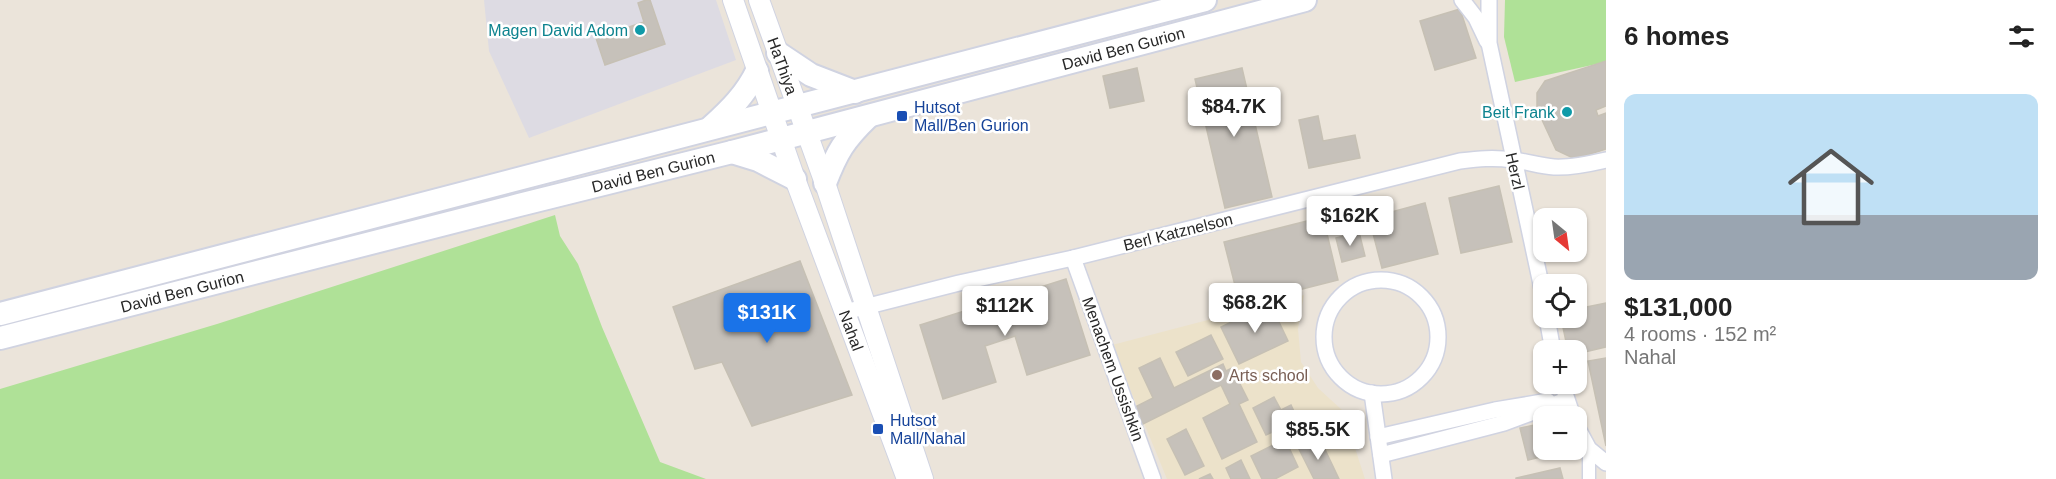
<!DOCTYPE html>
<meta charset="utf-8">
<style>
:root{--surface:#fff;--page:#f6f6f6;--text:#222;--muted:#767676;--line:#e0e0e0;--accent:#1a73e8}
body{margin:0;font-family:Helvetica,sans-serif;background:var(--page);color:var(--text);height:100vh;display:flex;flex-direction:column;font-size:22px;white-space:nowrap}
*{box-sizing:border-box;margin:0}
p{font-size:20px;color:var(--muted)}
.icon{flex:none;width:33px;height:33px;fill:none;stroke:currentColor;stroke-width:2;stroke-linecap:round;stroke-linejoin:round}
.map{position:relative;flex:1;overflow:hidden}
.sheet{display:flex;flex-direction:column;background:var(--surface);width:450px}
.sheet>*{flex:none}
.needle{width:39px;rotate:151deg}
.tools{position:absolute;left:1533px;top:208px;display:grid;gap:12px}
.tools a{display:grid;place-items:center;width:54px;height:54px;border-radius:12px;background:var(--surface);box-shadow:0 2px 4px #0004;font-size:30px}
.price{position:absolute;translate:-50% -51px;padding:0 14px;border-radius:6px;background:#fff;color:#222;font-size:20px;line-height:39px;filter:drop-shadow(0 2px 3px #0008)}
.price::after{content:'';position:absolute;left:50%;top:36px;width:18px;height:14px;margin-left:-9px;background:inherit;clip-path:polygon(0 0,100% 0,50% 100%)}
.price.active{background:var(--accent);color:#fff}
ul{padding:0;list-style:none}
li{display:grid;align-content:center;gap:12px;height:318px;padding:0 18px}
li+li{border-top:2px solid var(--line)}
li span{display:grid;place-items:center;height:186px;border-radius:12px;color:#555}
li>.icon{margin-inline-start:auto}
span .icon{width:108px;height:108px;fill:#fffc;stroke-width:1}
li b{font-size:26px}
h2{display:flex;justify-content:space-between;align-items:center;height:72px;padding:0 18px;font-size:26px}
main{display:flex;flex:1;min-height:0}
.map>svg:first-child{display:block}
.industrial{fill:#dddbe3}
.education{fill:#ece2ca}
.green{fill:#afe197}
.building{fill:#c6c1ba;stroke:#c6c0b4;stroke-width:1.5}
.lines{fill:none;stroke-linecap:round;stroke-linejoin:round}
.pedestrian-casing{stroke:#d0d3e1;stroke-width:15}
.minor-casing{stroke:#d0d3e1;stroke-width:18}
.tertiary-casing{stroke:#d0d3e1;stroke-width:22}
.secondary-casing{stroke:#d0d3e1;stroke-width:26}
.pedestrian{stroke:#fff;stroke-width:12}
.minor{stroke:#fff;stroke-width:15}
.tertiary{stroke:#fff;stroke-width:20}
.secondary{stroke:#fff;stroke-width:22}
.culture-dot{fill:#0f9aa8;stroke:#fff;stroke-width:2}
.transit-dot{fill:#1a4fb4;stroke:#fff;stroke-width:2}
.education-dot{fill:#8d6e63;stroke:#fff;stroke-width:2}
.labels{text-anchor:middle;dominant-baseline:central;stroke-width:5;stroke-linejoin:round;paint-order:stroke}
.culture-label{font-size:16px;fill:#0d838f;stroke:#fff;text-anchor:end}
.street-label{font-size:16px;fill:#282828;stroke:#fff}
.transit-label{font-size:16px;fill:#164399;stroke:#fff;text-anchor:start}
.education-label{font-size:16px;fill:#785e54;stroke:#fff;text-anchor:start}
</style>
<main>
<div class="map">
<svg width="1606" height="479" viewBox="0 0 1606 479">
<rect width="100%" height="100%" fill="#ebe4da"/>
<!-- industrial -->
<path class="industrial" d="M 484,0 L 716,0 L 736,60 L 529,138 L 489,51 Z"/>
<!-- education -->
<path class="education" d="M 1304,295 L 1298,329 L 1301,362 L 1318,388 L 1343,411 L 1365,479 L 1167,479 L 1112,345 Z"/>
<!-- green -->
<g class="green">
<path d="M 1505,0 L 1606,0 L 1606,62 L 1515,82 L 1504,37 Z"/>
<path d="M 555,215 L 560,236 L 578,264 L 602,327 L 660,462 L 706,479 L 0,479 L 0,389 L 217,324 Z"/>
</g>
<!-- building -->
<g class="building">
<path d="M 646,0 L 650,0 L 665,44 L 605,65 L 596,38 L 644,22 L 638,3 Z"/>
<path d="M 1460,9 L 1476,58 L 1435,70 L 1420,21 Z"/>
<path d="M 1606,61 L 1606,106 L 1596,110 L 1598,116 L 1606,113 L 1606,149 L 1575,159 L 1556,150 L 1537,109 L 1537,93 L 1545,81 Z"/>
<path d="M 1137,68 L 1144,101 L 1110,108 L 1103,76 Z"/>
<path d="M 1242,68 L 1272,197 L 1225,208 L 1195,79 Z"/>
<path d="M 1318,116 L 1323,141 L 1355,135 L 1360,158 L 1309,168 L 1299,120 Z"/>
<path d="M 1499,186 L 1512,242 L 1461,253 L 1449,198 Z"/>
<path d="M 1425,203 L 1438,254 L 1382,268 L 1369,218 Z"/>
<path d="M 1323,217 L 1338,280 L 1240,305 L 1224,242 Z"/>
<path d="M 1576,224 L 1582,254 L 1558,258 L 1557,252 L 1576,252 Z"/>
<path d="M 1359,232 L 1365,256 L 1342,262 L 1336,238 Z"/>
<path d="M 800,261 L 852,395 L 752,426 L 722,362 L 695,369 L 673,307 Z"/>
<path d="M 1066,279 L 1090,355 L 1027,375 L 1015,336 L 985,346 L 996,382 L 943,399 L 920,325 Z"/>
<path d="M 1270,303 L 1288,341 L 1239,364 L 1221,327 Z"/>
<path d="M 1606,303 L 1606,347 L 1576,354 L 1576,351 L 1568,351 L 1561,318 L 1576,318 L 1576,309 Z"/>
<path d="M 1211,335 L 1223,359 L 1188,376 L 1176,352 Z"/>
<path d="M 1160,358 L 1174,388 L 1223,364 L 1226,371 L 1232,368 L 1248,400 L 1239,404 L 1257,442 L 1222,459 L 1203,418 L 1230,404 L 1221,385 L 1141,425 L 1133,408 L 1153,398 L 1139,368 Z"/>
<path d="M 1606,358 L 1606,446 L 1588,361 Z"/>
<path d="M 1274,397 L 1281,410 L 1291,405 L 1298,420 L 1266,435 L 1253,408 Z"/>
<path d="M 1544,423 L 1544,450 L 1561,450 L 1561,452 L 1528,460 L 1520,428 Z"/>
<path d="M 1186,429 L 1204,466 L 1185,475 L 1167,439 Z"/>
<path d="M 1285,439 L 1298,467 L 1275,479 L 1262,479 L 1251,456 Z"/>
<path d="M 1320,439 L 1339,479 L 1314,479 L 1299,449 Z"/>
<path d="M 1241,460 L 1250,479 L 1231,479 L 1226,468 Z"/>
<path d="M 1560,468 L 1563,479 L 1516,479 L 1516,478 Z"/>
<path d="M 1210,474 L 1213,479 L 1199,479 Z"/>
</g>
<g class="lines">
<!-- pedestrian casing -->
<g class="pedestrian-casing">
<path id="pedestrian" d="M 1589,479 L 1589,449"/>
</g>
<!-- minor casing -->
<g class="minor-casing">
<g id="minor">
<path d="M 1462,0 L 1476,18 L 1487,41"/>
<path d="M 1489,0 L 1489,43 L 1544,298"/>
<path d="M 1073,258 L 1153,479"/>
<circle cx="1381" cy="337" r="57"/>
<path d="M 845,312 L 959,283 L 1073,258 L 1460,161 C 1477,159 1494,157 1512,160 C 1526,161 1539,166 1554,167 C 1571,168 1589,164 1606,160"/>
<path d="M 1547,318 L 1553,351"/>
<path d="M 1562,384 L 1573,417"/>
<path d="M 1372,393 L 1384,479"/>
<path d="M 1576,425 L 1589,449 L 1606,463"/>
<path d="M 1378,437 L 1495,410 L 1548,401"/>
<path d="M 1381,455 L 1504,423 L 1566,400"/>
</g>
</g>
<!-- tertiary casing -->
<g class="tertiary-casing">
<g id="tertiary">
<path id="s1" d="M 733,0 L 795,179 L 907,479"/>
<path id="s2" d="M 759,0 L 825,183 L 923,479"/>
</g>
</g>
<!-- secondary casing -->
<g class="secondary-casing">
<g id="secondary">
<path d="M 778,53 L 811,75 L 855,92"/>
<path d="M 711,127 C 730,110 746,94 757,71"/>
<path d="M 732,152 L 758,160 L 795,179"/>
<path d="M 825,183 C 837,152 844,140 868,117"/>
<path d="M 0,314 C 401,208 804,106 1205,0"/>
<path id="s3" d="M 0,338 L 519,205 L 732,152 L 1305,0"/>
</g>
</g>
<!-- pedestrian -->
<use href="#pedestrian" class="pedestrian"/>
<!-- minor -->
<use href="#minor" class="minor"/>
<!-- tertiary -->
<use href="#tertiary" class="tertiary"/>
<!-- secondary -->
<use href="#secondary" class="secondary"/>
</g>
<!-- markers -->
<g class="culture-dot">
<circle cx="640" cy="30" r="6"/>
<circle cx="1567" cy="112" r="6"/>
</g>
<g class="transit-dot">
<rect x="896" y="110" width="12" height="12" rx="3"/>
<rect x="872" y="423" width="12" height="12" rx="3"/>
</g>
<circle class="education-dot" cx="1217" cy="375" r="6"/>
<g class="labels">
<!-- culture labels -->
<g class="culture-label">
<text x="628" y="30">Magen David Adom</text>
<text x="1555" y="112">Beit Frank</text>
</g>
<!-- street labels -->
<g class="street-label">
<text stroke="none"><textPath href="#s3" startOffset="1160">David Ben Gurion</textPath></text>
<text stroke="none"><textPath href="#s2" startOffset="70">HaThiya</textPath></text>
<text transform="translate(1515 171) rotate(77)">Herzl</text>
<text stroke="none"><textPath href="#s3" startOffset="674">David Ben Gurion</textPath></text>
<text transform="translate(1178 232) rotate(-14)">Berl Katznelson</text>
<text stroke="none"><textPath href="#s3" startOffset="188">David Ben Gurion</textPath></text>
<text stroke="none"><textPath href="#s1" startOffset="351">Nahal</textPath></text>
<text transform="translate(1113 369) rotate(70)">Menachem Ussishkin</text>
</g>
<!-- transit labels -->
<g class="transit-label">
<text x="914" y="107">Hutsot<tspan x="914" dy="18">Mall/Ben Gurion</tspan></text>
<text x="890" y="420">Hutsot<tspan x="890" dy="18">Mall/Nahal</tspan></text>
</g>
<!-- education labels -->
<g class="education-label">
<text x="1229" y="375">Arts school</text>
</g>
</g>
</svg>
<div class="tools">
<a><svg class="needle" viewBox="-14 -14 28 28"><path d="M0-13l5 13h-10z" fill="#e53935"/><path d="M0 13l5-13h-10z" fill="#767676"/></svg></a>
<a><svg class="icon" aria-label="locate" viewBox="0 0 24 24"><circle cx="12" cy="12" r="6"/><path d="M12 2v4M12 18v4M2 12h4M18 12h4"/></svg></a>
<a>+</a>
<a>−</a>
</div>
<b class="price" style="left:1234px;top:138px">$84.7K</b>
<b class="price" style="left:1350px;top:247px">$162K</b>
<b class="price" style="left:1255px;top:334px">$68.2K</b>
<b class="price" style="left:1005px;top:337px">$112K</b>
<b class="price active" style="left:767px;top:344px">$131K</b>
<b class="price" style="left:1318px;top:461px">$85.5K</b>
</div>
<section class="sheet">
<h2>6 homes<svg class="icon" aria-label="filters" viewBox="0 0 24 24"><path d="M4 7h16M4 17h16"/><circle cx="9" cy="7" r="2"/><circle cx="15" cy="17" r="2"/></svg></h2>
<ul>
<li><span style="background:linear-gradient(#bfe0f5 65%,#9aa5b1 0)"><svg class="icon" aria-label="home" viewBox="0 0 24 24"><path d="M3 11l9-7 9 7M6 9v11h12V9"/></svg></span><div><b>$131,000</b><p>4 rooms · 152 m²</p><p>Nahal</p></div></li>
</ul>
</section>
</main>
